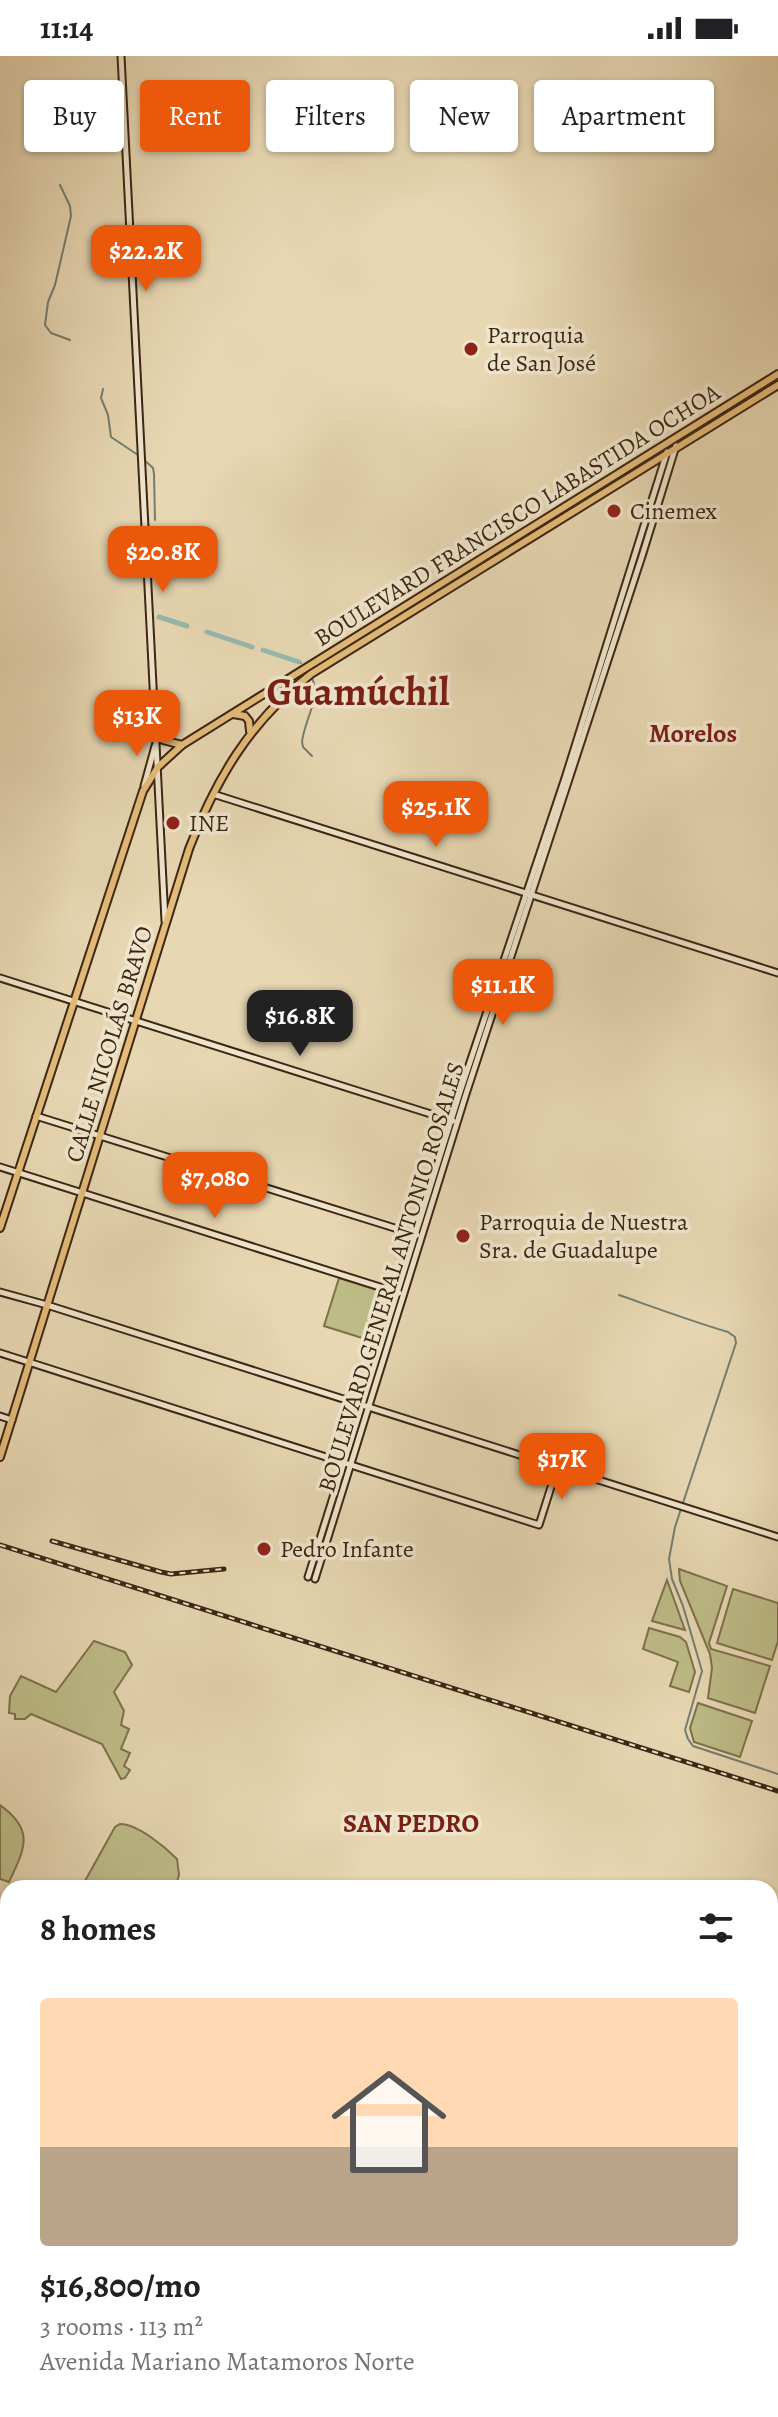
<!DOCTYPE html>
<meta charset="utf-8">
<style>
:root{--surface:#fff;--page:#f6f6f6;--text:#202124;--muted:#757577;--line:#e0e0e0;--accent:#ea580c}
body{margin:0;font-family:Alegreya,serif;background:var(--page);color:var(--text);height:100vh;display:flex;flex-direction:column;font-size:30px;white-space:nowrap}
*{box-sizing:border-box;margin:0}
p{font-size:26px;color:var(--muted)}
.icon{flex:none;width:44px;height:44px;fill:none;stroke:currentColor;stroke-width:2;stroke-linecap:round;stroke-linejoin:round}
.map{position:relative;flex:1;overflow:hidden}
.drawer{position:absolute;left:0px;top:1824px;width:778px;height:538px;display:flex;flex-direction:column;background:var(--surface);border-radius:24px 24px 0 0;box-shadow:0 2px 6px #0004}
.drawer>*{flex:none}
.top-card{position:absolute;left:24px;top:24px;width:730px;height:72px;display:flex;gap:16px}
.price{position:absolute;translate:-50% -68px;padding:0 18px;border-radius:16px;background:var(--accent);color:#fff;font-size:26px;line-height:52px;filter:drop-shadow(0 2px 4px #0008)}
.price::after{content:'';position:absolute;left:50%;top:48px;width:24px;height:18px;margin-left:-12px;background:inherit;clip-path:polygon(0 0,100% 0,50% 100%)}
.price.current{background:#222;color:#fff}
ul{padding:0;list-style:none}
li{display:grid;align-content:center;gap:16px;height:424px;padding:0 40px}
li+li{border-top:2px solid var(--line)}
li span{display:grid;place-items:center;height:248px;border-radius:8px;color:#555}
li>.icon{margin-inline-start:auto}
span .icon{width:144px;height:144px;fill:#fffc;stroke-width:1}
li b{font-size:34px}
h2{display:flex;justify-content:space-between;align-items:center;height:96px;padding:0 40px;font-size:34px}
.tag{padding:0 28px;border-radius:8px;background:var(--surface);box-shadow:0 2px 6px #0004;font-size:28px;line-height:72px}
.tag.current{background:var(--accent);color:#fff}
.status{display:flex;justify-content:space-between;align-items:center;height:56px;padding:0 40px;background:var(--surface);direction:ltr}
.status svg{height:22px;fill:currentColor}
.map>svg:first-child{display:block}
.green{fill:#bdbc87;stroke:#7c714d;stroke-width:2}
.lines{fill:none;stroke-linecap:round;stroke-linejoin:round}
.stream{stroke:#737e70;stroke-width:2}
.canal{stroke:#97b9ae;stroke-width:5}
.secondary-casing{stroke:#3c2613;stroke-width:9}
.primary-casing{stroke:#3c2613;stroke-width:10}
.secondary{stroke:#efe5cd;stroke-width:5}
.primary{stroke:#e4bc79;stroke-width:6}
.rail-casing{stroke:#3c2613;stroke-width:5}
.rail{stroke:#efe5cd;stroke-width:2;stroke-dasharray:6;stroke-linecap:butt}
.poi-dot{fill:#8f2418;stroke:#efe5cd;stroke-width:3}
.labels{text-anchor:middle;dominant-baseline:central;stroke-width:7;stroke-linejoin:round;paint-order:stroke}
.poi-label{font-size:24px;fill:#3c2613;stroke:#efe5cd;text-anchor:start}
.street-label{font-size:24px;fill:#3c2613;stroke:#efe5cd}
.neighbourhood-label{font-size:26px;font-weight:bold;fill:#7a1f14;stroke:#efe5cd}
.town-label{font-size:40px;font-weight:bold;fill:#7a1f14;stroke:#efe5cd}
</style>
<div class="status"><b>11:14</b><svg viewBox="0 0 49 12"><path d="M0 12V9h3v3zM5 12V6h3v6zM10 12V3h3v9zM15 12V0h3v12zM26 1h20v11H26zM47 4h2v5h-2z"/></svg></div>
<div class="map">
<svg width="778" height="2361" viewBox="0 0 778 2361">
<rect width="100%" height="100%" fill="#e7d7b2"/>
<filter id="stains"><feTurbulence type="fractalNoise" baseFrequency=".0025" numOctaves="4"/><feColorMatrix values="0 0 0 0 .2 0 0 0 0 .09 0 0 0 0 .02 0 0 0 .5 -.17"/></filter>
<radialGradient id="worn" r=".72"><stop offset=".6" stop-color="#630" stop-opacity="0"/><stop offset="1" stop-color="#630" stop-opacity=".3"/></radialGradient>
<!-- green -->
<g class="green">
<path d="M 339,1222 L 393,1239 L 378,1287 L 324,1270 Z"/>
<path d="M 679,1513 L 727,1530 L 709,1587 L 711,1593 L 770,1610 L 755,1657 L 708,1642 L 712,1612 L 710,1598 L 680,1525 Z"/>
<path d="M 667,1524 L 685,1574 L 652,1565 Z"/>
<path d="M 733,1533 L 778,1547 L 778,1585 L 772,1604 L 717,1587 Z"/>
<path d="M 649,1572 L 680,1581 L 686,1586 L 695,1616 L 689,1636 L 670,1630 L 678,1606 L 643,1593 Z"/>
<path d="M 94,1585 L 125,1596 L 132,1609 L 114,1636 L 124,1655 L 121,1669 L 129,1673 L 121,1693 L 130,1697 L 124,1710 L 130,1714 L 125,1722 L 121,1723 L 102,1688 L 31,1658 L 25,1663 L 15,1663 L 15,1658 L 9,1657 L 10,1640 L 21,1620 L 56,1636 Z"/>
<path d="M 698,1647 L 752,1665 L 740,1701 L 694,1686 L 690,1672 Z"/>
<path d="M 0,1749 C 35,1774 25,1792 9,1826 L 0,1823 Z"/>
<path d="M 120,1768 C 138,1768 165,1791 177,1803 L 179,1819 L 175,1832 L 95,1832 L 85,1825 L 115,1771 Z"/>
<path d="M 776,1857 L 778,1858 L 778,2081 L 770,2082 L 770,1859 Z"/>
</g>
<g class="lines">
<!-- stream -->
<g class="stream">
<path d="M 60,129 L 70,150 L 71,160 L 55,229 L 48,246 L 45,269 L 51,277 L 70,284"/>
<path d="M 103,333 L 101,342 L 108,359 L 111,381 L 138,399"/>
<path d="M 143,403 L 153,412 L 154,418 L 155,464"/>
<path d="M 299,606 L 301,607"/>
<path d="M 312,622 C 321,642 304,665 302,686 L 303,691 L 312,700"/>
<path d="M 619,1239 C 656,1252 691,1265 728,1276 L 735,1281 L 736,1287 L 675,1471 L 669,1503 L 672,1523 L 683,1550 L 702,1615 L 685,1674 L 688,1683 L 693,1690 L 778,1718"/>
</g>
<!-- canal -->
<g class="canal">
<path d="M 159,561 L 187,570"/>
<path d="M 207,576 L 252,591"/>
<path d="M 263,594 L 299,606"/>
</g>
<!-- secondary casing -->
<g class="secondary-casing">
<g id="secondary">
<path d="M 121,0 L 165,865"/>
<path d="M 144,730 L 155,690"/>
<path d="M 213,738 L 778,917"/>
<path d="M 0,922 L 453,1065"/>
<path d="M 36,1060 L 417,1179"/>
<path d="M 0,1111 L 399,1237"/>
<path d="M 0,1236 L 47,1249 L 778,1481"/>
<path d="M 0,1297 L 539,1469 L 557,1412"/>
<path d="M 0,1360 L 12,1364"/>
<path d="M 308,1521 L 460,1036 L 565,722 L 667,396"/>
<path d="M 315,1523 L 466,1038 L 643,497 L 676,390"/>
<path d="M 770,2087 L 778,2086"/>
</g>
</g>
<!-- primary casing -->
<g class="primary-casing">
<g id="primary">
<path d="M 233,658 L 245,660 L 249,665 L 250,675"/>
<path d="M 156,671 L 163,684 L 182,689"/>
<path d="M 0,1172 L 143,735 L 158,711 L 182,689 L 778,318"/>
<path d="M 0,1401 L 189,793 C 216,723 250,665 311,618 L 778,329"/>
</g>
</g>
<!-- secondary -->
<use href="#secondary" class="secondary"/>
<!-- primary -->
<use href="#primary" class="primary"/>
<!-- rail casing -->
<g class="rail-casing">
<g id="rail">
<path d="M 52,1485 L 161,1516 L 171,1518 L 224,1513"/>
<path d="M 0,1489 L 778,1735"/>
</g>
</g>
<!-- rail -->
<use href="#rail" class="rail"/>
</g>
<!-- markers -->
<g class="poi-dot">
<circle cx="471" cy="293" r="8"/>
<circle cx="614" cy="455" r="8"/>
<circle cx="173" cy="767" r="8"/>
<circle cx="463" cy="1180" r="8"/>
<circle cx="264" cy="1493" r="8"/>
</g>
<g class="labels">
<!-- poi labels -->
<g class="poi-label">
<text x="487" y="279">Parroquia<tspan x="487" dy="28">de San José</tspan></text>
<text x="630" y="455">Cinemex</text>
<text x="189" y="767">INE</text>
<text x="479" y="1166">Parroquia de Nuestra<tspan x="479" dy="28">Sra. de Guadalupe</tspan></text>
<text x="280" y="1493">Pedro Infante</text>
</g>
<!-- street labels -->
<g class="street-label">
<text transform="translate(517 459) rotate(-32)">BOULEVARD FRANCISCO LABASTIDA OCHOA</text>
<text transform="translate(109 988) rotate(-73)">CALLE NICOLÁS BRAVO</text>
<text transform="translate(391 1221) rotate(-73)">BOULEVARD GENERAL ANTONIO ROSALES</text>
</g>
<!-- neighbourhood labels -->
<g class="neighbourhood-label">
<text x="693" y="677">Morelos</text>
<text x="411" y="1767">SAN PEDRO</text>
</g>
<!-- town labels -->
<g class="town-label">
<text x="358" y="635">Guamúchil</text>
</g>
</g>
<rect width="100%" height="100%" filter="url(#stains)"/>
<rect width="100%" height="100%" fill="url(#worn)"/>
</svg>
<b class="price" style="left:146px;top:237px">$22.2K</b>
<b class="price" style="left:163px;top:538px">$20.8K</b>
<b class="price" style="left:137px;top:702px">$13K</b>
<b class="price" style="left:436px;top:793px">$25.1K</b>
<b class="price" style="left:503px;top:971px">$11.1K</b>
<b class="price current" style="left:300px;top:1002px">$16.8K</b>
<b class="price" style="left:215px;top:1164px">$7,080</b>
<b class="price" style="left:562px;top:1445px">$17K</b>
<div class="top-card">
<a class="tag">Buy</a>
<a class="tag current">Rent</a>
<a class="tag">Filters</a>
<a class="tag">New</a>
<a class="tag">Apartment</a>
</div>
<section class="drawer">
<h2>8 homes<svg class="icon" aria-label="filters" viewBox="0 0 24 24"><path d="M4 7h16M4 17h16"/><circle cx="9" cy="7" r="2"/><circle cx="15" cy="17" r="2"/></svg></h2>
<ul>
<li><span style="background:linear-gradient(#ffd9b3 60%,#b9a48a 0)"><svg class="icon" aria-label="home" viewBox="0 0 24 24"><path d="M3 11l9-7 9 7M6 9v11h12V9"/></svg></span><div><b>$16,800/mo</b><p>3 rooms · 113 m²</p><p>Avenida Mariano Matamoros Norte</p></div></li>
</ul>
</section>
</div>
